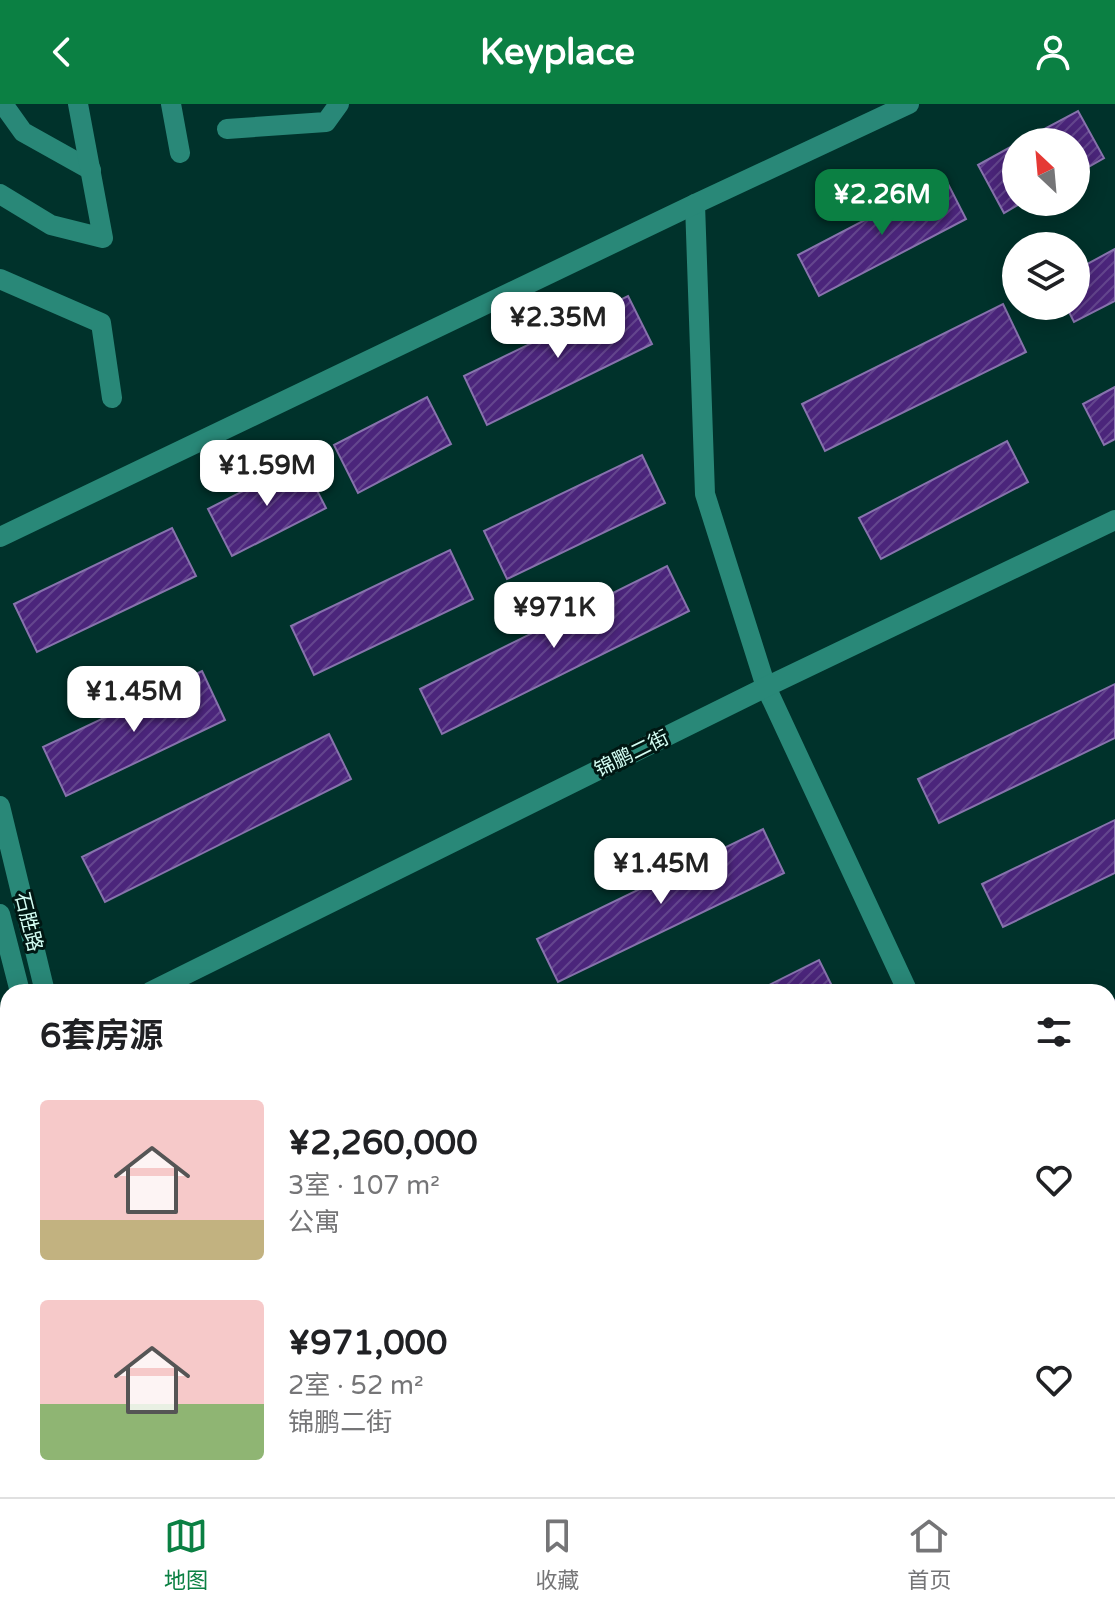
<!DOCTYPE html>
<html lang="zh">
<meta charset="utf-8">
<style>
:root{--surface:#fff;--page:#f6f6f6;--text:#202124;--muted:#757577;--line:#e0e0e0;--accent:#0b8043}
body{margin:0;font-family:"Varela Round","Noto Sans SC",sans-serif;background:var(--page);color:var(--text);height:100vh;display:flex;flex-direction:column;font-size:30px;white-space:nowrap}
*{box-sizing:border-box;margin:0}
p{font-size:26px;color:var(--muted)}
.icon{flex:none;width:44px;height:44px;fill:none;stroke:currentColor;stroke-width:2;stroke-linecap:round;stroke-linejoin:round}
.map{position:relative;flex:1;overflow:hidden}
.side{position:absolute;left:0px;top:880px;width:1116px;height:514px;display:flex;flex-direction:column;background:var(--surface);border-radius:24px 24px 0 0;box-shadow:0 4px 20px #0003}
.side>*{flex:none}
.needle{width:52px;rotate:334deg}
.controls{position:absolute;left:1002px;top:24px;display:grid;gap:16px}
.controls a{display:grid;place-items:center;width:88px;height:88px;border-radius:50%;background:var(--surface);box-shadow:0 4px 20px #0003;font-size:40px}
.price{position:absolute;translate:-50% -68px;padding:0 18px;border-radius:16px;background:#fff;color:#222;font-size:26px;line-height:52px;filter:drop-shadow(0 2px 4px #0008)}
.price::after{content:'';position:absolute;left:50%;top:48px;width:24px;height:18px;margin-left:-12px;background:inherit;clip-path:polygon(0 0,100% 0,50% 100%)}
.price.current{background:var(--accent);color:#fff}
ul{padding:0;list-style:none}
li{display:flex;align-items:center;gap:24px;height:200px;padding:0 40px}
li span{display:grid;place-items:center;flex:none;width:224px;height:160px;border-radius:8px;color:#555}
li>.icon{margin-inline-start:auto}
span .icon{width:96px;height:96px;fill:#fffc;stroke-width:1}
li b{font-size:34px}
h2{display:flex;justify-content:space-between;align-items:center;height:96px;padding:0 40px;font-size:34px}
header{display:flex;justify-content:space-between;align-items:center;height:104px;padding:0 40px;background:var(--accent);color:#fff;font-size:36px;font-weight:700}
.tab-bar{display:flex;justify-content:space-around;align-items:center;height:112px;border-top:2px solid var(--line);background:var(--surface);font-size:22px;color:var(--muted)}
.tab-bar a{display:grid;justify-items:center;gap:4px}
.tab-bar .current{color:var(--accent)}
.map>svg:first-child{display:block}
.building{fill:url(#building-hatch);stroke:#8773ad;stroke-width:2}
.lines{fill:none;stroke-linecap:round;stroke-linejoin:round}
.minor{stroke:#298878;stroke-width:20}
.labels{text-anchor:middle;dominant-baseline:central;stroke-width:6;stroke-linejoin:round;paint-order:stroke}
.street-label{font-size:20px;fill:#d4fef4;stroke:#001713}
</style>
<header><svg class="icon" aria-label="back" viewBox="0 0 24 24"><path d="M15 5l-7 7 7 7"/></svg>Keyplace<svg class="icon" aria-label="person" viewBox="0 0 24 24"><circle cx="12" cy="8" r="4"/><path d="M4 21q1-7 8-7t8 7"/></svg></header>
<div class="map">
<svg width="1115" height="1393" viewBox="0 0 1115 1393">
<defs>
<pattern id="building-hatch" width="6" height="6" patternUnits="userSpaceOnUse" patternTransform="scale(2)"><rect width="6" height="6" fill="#4b257b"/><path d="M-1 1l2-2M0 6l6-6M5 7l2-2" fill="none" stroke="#64468e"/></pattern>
</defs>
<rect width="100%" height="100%" fill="#00322b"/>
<!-- building -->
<g class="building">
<path d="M 1078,7 L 1104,54 L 1076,70 L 1076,38 L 1020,38 Z"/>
<path d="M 1016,40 L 1016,98 L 1023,98 L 1004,109 L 978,61 Z"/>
<path d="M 945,74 L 966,115 L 819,192 L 798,151 Z"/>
<path d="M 1115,145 L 1115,197 L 1074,218 L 1066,202 L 1076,202 L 1076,166 Z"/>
<path d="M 628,192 L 652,240 L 487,321 L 464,272 Z"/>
<path d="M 1003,200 L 1026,248 L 825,347 L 802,300 Z"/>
<path d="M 1115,283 L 1115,335 L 1104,341 L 1083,300 Z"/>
<path d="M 427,293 L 451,340 L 358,389 L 334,341 Z"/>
<path d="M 1007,337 L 1028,378 L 881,455 L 859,414 Z"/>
<path d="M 642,351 L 665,399 L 507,475 L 484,427 Z"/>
<path d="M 302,357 L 326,404 L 232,452 L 208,405 Z"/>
<path d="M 172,424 L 196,472 L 37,548 L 14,500 Z"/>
<path d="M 450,446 L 473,495 L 314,571 L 291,522 Z"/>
<path d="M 667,462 L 689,507 L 442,630 L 420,585 Z"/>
<path d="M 202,567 L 225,616 L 66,692 L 43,643 Z"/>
<path d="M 1115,580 L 1115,634 L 939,719 L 918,675 Z"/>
<path d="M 329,630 L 351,675 L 105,798 L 82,753 Z"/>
<path d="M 1115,716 L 1115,769 L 1003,823 L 982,780 Z"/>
<path d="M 763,725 L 784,769 L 558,878 L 537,835 Z"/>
<path d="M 819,856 L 835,888 L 755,888 Z"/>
<path d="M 1115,896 L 1115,950 L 1108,953 L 1108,900 Z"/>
<path d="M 1115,1024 L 1115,1059 L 1108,1044 L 1108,1027 Z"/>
<path d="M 8,1116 L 8,1386 L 152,1386 L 155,1393 L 0,1393 L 0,1120 Z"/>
<path d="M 367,1386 L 422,1386 L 426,1393 L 371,1393 Z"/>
<path d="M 457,1386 L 504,1386 L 490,1393 L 461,1393 Z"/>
</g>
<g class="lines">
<!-- minor -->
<g class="minor">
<path d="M 3,0 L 23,28 L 91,66"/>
<path d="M 171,0 L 180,49"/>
<path d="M 227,25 L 326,18 L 339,0"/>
<path d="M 0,90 L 51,121 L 103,134 L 78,0"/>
<path d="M 695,100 L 705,390 L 766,583 L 908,888"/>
<path d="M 0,175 L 101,219 L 112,294"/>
<path d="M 0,433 L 695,100 L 909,0"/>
<path d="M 0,702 L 45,888"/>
<path d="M 0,810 L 20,888"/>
<path d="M 150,888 L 766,583 L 1115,416"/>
<path d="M 0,963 L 8,959"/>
<path d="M 1108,1269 L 1115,1265"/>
<path d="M 1108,1316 L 1115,1330"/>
<path d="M 256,1386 L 259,1393"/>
<path d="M 285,1386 L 288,1393"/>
<path d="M 867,1393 L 880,1386"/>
</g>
</g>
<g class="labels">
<!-- street labels -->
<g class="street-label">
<text transform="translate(632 650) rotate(-26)">锦鹏二街</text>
<text transform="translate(28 818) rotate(76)">石胜路</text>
</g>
</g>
</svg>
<div class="controls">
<a><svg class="needle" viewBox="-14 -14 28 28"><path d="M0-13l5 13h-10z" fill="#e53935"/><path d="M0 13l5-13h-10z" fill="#757577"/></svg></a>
<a><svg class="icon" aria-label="layers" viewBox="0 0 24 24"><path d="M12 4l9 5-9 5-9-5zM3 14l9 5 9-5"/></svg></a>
</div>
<b class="price current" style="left:882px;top:133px">¥2.26M</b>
<b class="price" style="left:558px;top:256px">¥2.35M</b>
<b class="price" style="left:267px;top:404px">¥1.59M</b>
<b class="price" style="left:554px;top:546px">¥971K</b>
<b class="price" style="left:134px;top:630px">¥1.45M</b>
<b class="price" style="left:661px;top:802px">¥1.45M</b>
<section class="side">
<h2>6套房源<svg class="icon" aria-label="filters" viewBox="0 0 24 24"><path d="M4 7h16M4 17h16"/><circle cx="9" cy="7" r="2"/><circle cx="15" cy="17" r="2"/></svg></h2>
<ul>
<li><span style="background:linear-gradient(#f6c9c9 75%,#c2b280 0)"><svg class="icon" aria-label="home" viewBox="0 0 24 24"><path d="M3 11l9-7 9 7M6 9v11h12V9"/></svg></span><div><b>¥2,260,000</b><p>3室 · 107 m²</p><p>公寓</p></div><svg class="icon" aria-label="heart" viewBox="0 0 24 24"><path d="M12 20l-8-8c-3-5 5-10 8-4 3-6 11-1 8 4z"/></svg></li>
<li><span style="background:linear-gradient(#f6c9c9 65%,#8fb573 0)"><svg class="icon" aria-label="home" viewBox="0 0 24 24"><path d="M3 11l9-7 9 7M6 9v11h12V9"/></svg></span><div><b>¥971,000</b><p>2室 · 52 m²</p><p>锦鹏二街</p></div><svg class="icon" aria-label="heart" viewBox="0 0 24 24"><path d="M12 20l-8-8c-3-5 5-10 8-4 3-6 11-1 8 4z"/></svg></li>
</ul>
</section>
</div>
<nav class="tab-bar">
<a class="current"><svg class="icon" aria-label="map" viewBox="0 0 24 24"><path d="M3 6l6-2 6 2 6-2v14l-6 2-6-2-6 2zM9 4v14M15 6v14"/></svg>地图</a>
<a><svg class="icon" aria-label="saved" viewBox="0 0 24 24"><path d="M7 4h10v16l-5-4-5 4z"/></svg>收藏</a>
<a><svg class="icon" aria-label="home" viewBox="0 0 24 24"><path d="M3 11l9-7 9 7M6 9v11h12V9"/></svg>首页</a>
</nav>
